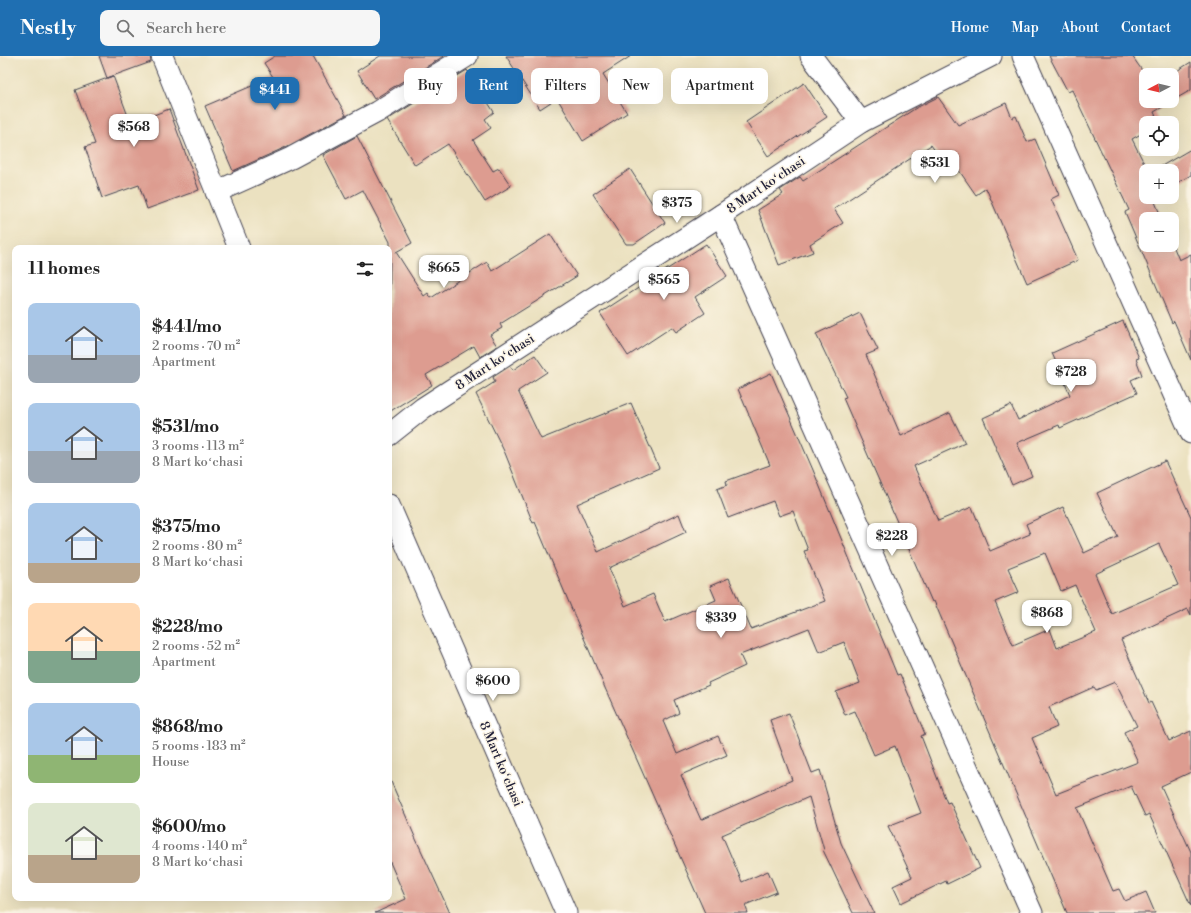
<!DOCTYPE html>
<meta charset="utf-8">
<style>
:root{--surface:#fff;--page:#f6f6f6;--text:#222;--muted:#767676;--accent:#1f6fb2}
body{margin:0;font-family:"Libre Bodoni",serif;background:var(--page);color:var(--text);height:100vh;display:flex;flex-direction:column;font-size:15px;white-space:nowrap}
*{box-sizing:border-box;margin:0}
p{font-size:13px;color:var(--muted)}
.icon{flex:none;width:22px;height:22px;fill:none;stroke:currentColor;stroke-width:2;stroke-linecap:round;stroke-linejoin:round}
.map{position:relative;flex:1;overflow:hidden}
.drawer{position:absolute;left:12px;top:189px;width:380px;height:656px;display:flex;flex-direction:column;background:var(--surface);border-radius:8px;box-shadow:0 4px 16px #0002}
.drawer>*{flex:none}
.hud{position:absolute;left:404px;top:12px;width:380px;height:36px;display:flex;gap:8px}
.needle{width:26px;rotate:263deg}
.fabs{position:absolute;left:1139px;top:12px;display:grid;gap:8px}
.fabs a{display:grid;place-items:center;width:40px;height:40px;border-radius:8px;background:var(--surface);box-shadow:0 4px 16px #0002;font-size:20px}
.price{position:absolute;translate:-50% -34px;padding:0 9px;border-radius:8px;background:#fff;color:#222;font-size:13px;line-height:26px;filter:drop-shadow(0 1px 2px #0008)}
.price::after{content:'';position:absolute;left:50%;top:24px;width:12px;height:9px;margin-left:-6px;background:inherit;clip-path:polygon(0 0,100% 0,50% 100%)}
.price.active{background:var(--accent);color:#fff}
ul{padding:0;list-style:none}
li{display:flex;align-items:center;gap:12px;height:100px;padding:0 16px}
li span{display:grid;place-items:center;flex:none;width:112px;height:80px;border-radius:8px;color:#555}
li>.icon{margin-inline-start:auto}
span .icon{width:48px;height:48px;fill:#fffc;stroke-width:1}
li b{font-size:17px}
h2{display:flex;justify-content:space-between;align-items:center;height:48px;padding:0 16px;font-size:17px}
.pill{padding:0 14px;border-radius:8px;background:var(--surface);box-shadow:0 4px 16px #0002;font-size:14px;line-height:36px}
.pill.active{background:var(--accent);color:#fff}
header{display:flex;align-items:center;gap:24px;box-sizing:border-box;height:56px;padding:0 20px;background:var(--accent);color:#fff}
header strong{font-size:19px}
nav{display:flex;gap:22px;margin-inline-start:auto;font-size:14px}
.search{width:280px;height:36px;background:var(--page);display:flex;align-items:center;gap:10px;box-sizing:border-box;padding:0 14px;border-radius:8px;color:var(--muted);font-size:15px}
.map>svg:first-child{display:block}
.building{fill:#dd9c90;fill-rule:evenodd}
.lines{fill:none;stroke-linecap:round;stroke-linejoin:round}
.minor-casing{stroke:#403f4f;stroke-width:23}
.minor{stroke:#fff;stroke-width:21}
.labels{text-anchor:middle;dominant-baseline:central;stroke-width:3;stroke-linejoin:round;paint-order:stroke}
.street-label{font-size:13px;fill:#22223b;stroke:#fcf5e5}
</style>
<header>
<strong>Nestly</strong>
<div class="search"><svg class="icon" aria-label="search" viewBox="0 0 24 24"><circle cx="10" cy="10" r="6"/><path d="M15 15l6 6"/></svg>Search here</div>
<nav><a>Home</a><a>Map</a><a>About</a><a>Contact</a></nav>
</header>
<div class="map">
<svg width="1191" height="857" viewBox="0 0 1191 857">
<rect width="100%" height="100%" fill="#fcf5e5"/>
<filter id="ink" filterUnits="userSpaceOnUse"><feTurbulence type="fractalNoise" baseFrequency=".025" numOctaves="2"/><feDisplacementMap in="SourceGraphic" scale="8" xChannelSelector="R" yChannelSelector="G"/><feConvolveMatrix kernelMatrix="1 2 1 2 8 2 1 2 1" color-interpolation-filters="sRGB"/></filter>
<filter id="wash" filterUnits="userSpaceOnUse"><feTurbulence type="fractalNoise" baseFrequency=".012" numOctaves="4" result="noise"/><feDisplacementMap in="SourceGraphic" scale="16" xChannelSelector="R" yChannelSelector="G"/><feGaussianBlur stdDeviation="0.9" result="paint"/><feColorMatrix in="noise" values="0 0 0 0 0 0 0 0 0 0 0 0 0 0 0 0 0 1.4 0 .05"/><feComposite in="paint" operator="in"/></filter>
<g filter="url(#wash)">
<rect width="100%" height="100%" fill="#ebe1c0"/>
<g id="blocks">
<!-- building -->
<g class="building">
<path d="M 99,0 L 150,0 L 151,6 L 107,22 Z"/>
<path d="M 275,0 L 313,0 L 346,59 L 286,91 L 233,115 L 205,50 L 273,21 L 264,7 Z"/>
<path d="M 380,0 L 444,0 L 374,43 L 357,15 Z"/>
<path d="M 506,0 L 631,0 L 603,18 L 627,57 L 583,85 L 557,42 L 540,53 Z"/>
<path d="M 1049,0 L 1132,0 L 1146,20 L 1146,45 L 1163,45 L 1166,49 L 1154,56 L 1159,67 L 1146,67 L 1146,75 L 1132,83 L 1148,115 L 1146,115 L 1146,141 L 1153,141 L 1162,163 L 1146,163 L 1146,189 L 1172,189 L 1172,187 L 1179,204 L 1191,198 L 1191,304 L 1174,265 L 1172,267 L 1125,156 L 1129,154 L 1072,34 L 1068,36 Z"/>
<path d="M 1191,6 L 1191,34 L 1172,45 L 1172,18 Z"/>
<path d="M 467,14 L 494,56 L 485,63 L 491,72 L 473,84 L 493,115 L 499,112 L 511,130 L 485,146 L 448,88 L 415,109 L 387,64 Z"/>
<path d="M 113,20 L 131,68 L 169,53 L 199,134 L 147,153 L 139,129 L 102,142 L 85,91 L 95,88 L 75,34 Z"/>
<path d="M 804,27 L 827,61 L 768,100 L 746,66 Z"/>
<path d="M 938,41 L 958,69 L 1006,47 L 1012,62 L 1016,60 L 1027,86 L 1035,83 L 1059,139 L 1051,143 L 1078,204 L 1027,227 L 986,132 L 976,139 L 958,113 L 951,118 L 931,89 L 834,153 L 843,167 L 810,188 L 813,196 L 779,209 L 758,154 L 783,138 L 780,134 L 800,121 L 803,125 L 916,52 Z"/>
<path d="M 357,80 L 412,187 L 396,196 L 424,240 L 428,237 L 431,242 L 487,206 L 492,215 L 550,178 L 577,220 L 500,268 L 502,272 L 490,279 L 497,290 L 480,301 L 474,290 L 426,319 L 432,329 L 389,356 L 390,186 L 363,134 L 346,143 L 323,99 Z"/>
<path d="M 1191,93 L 1191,119 L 1172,130 L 1172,115 L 1153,115 Z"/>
<path d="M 630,113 L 665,167 L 634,188 L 626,188 L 593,138 Z"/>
<path d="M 706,188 L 727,220 L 695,241 L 705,257 L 676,276 L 672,271 L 628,300 L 600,257 Z"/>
<path d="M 860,257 L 878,294 L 866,299 L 901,380 L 950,357 L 965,387 L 914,410 L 938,465 L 972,451 L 990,495 L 1030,478 L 1026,468 L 1063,451 L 1084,497 L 1118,481 L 1097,437 L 1165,405 L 1191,461 L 1191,559 L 1188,553 L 1121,584 L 1149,647 L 1151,646 L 1169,685 L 1191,675 L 1191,716 L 1161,730 L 1191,796 L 1191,850 L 1149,758 L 1145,760 L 1131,730 L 1077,752 L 1113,835 L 1119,833 L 1125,845 L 1146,836 L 1155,857 L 1067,857 L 934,545 L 932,546 L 843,342 L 846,341 L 816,278 ZM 1159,488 L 1178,529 L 1112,558 L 1095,518 ZM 1045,497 L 1061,535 L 1075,529 L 1096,576 L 1057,592 L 1050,573 L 1013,589 L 995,546 L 1019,536 L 1008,512 ZM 1115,626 L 1137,670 L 1124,676 L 1138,706 L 1056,738 L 1032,682 L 1057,671 L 1049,651 L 1094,631 L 1096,634 Z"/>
<path d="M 1123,265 L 1139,302 L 1136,303 L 1142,319 L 1131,324 L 1137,337 L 1060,372 L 1059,369 L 1017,387 L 1032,420 L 1012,429 L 983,362 L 1011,349 L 1018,364 L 1070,339 L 1052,297 Z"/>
<path d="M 535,299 L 547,316 L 518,335 L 541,383 L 631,347 L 659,412 L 577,448 L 598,496 L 679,458 L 686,476 L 609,512 L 625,550 L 653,538 L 665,566 L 716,544 L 710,530 L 729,522 L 751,573 L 825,545 L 804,495 L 808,494 L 793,455 L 779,460 L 773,445 L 728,462 L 717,433 L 727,429 L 726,425 L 770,409 L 738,333 L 771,317 L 813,414 L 897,619 L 900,618 L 925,678 L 921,680 L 947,747 L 950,746 L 980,812 L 947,828 L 946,825 L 901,847 L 893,830 L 912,821 L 888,770 L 921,757 L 895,690 L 874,699 L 855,655 L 845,659 L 836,636 L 860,627 L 844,586 L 819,596 L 809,572 L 740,599 L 745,610 L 708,627 L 709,629 L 674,644 L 679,657 L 663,665 L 677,698 L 718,680 L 727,699 L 681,719 L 701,764 L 792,724 L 770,664 L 789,657 L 812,717 L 820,714 L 841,787 L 874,857 L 853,857 L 823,794 L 824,794 L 809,741 L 722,779 L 742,826 L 768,815 L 777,836 L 745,849 L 748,857 L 705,857 L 605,632 L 535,466 L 533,467 L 505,397 L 476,338 L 495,326 L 493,321 L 510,310 L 513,314 Z"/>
<path d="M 389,721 L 415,781 L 450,857 L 375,857 L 406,843 L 389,804 Z"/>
</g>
</g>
</g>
<g filter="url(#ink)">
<use href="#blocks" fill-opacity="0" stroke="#403f4f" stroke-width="1"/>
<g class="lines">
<!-- minor casing -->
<g class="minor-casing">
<g id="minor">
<path d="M 162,0 L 239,192"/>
<path d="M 811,0 L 861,66"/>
<path d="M 1023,0 L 1191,377"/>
<path d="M 216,136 L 291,102 L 377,56 L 467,0"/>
<path d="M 721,159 L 1032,857"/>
<path d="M 389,379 L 423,352 L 721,159 L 861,66 L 991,0"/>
<path d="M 389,449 L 566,857"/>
</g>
</g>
<!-- minor -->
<use href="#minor" class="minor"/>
</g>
</g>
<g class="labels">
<!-- street labels -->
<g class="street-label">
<text transform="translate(766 129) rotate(-34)">8 Mart koʻchasi</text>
<text transform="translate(495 306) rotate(-33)">8 Mart koʻchasi</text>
<text transform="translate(501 708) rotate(67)">8 Mart koʻchasi</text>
</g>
</g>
</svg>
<div class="fabs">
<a><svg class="needle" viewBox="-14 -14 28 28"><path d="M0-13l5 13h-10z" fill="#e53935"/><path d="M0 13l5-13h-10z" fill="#767676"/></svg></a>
<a><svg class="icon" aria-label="locate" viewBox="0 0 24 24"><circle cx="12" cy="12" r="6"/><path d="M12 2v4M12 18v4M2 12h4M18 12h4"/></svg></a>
<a>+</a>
<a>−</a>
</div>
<b class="price active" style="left:275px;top:55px">$441</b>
<b class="price" style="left:134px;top:92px">$568</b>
<b class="price" style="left:935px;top:128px">$531</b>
<b class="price" style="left:677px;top:168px">$375</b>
<b class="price" style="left:444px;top:233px">$665</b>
<b class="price" style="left:664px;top:245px">$565</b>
<b class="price" style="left:1071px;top:337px">$728</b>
<b class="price" style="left:892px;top:501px">$228</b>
<b class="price" style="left:1047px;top:578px">$868</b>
<b class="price" style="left:721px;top:583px">$339</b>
<b class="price" style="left:493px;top:646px">$600</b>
<div class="hud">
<a class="pill">Buy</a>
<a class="pill active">Rent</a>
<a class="pill">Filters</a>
<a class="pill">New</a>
<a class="pill">Apartment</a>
</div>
<section class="drawer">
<h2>11 homes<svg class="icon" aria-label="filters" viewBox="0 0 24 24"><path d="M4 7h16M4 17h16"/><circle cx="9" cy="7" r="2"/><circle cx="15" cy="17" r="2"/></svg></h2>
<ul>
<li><span style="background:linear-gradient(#a9c7e8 65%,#9aa5b1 0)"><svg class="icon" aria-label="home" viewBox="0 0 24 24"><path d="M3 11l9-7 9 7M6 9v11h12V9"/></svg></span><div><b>$441/mo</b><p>2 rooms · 70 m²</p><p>Apartment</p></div></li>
<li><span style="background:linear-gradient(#a9c7e8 60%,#9aa5b1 0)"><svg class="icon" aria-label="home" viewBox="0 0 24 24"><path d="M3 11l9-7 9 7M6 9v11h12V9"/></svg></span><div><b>$531/mo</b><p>3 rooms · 113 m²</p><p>8 Mart koʻchasi</p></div></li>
<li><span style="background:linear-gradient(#a9c7e8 75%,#b9a48a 0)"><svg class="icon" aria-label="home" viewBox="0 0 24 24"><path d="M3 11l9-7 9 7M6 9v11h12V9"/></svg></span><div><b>$375/mo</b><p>2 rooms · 80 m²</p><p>8 Mart koʻchasi</p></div></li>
<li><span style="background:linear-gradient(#ffd9b3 60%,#7fa58c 0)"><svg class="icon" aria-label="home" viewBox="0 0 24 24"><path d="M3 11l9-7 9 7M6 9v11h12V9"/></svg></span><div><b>$228/mo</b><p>2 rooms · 52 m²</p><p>Apartment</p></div></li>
<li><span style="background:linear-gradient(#a9c7e8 65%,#8fb573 0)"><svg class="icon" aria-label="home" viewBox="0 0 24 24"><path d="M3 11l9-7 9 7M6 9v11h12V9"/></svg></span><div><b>$868/mo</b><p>5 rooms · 183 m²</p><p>House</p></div></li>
<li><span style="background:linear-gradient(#dfe7d0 65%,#b9a48a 0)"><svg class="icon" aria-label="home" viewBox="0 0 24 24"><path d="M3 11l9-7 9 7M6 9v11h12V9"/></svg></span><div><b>$600/mo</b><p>4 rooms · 140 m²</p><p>8 Mart koʻchasi</p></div></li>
</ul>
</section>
</div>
